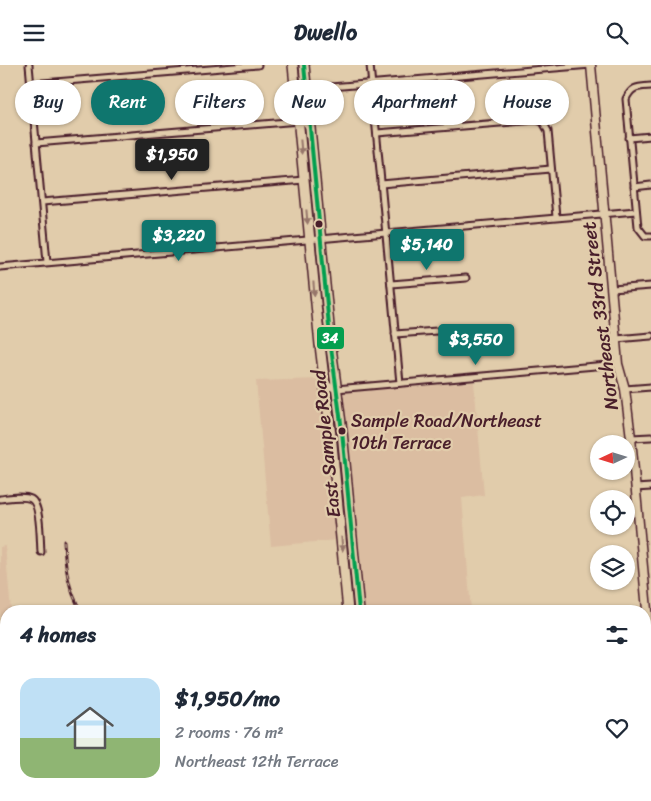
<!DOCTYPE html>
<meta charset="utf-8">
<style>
:root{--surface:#fff;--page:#f2f2f3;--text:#1f2937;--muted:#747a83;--line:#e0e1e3;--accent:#0f766e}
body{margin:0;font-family:Sriracha,sans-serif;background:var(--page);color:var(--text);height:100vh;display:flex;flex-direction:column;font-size:19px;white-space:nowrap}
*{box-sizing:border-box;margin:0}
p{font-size:16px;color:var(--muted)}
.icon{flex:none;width:28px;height:28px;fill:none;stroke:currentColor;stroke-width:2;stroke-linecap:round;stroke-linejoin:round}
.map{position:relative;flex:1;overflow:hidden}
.details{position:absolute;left:0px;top:540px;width:651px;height:196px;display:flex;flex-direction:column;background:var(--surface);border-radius:20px 20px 0 0;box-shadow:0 1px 4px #0004}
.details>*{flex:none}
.banner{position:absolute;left:15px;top:15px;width:621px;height:45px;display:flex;gap:10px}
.needle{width:32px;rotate:266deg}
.tools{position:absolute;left:590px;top:370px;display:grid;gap:10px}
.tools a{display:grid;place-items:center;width:45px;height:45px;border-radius:50%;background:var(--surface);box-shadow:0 1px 4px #0004;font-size:25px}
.price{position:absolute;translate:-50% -42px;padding:0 11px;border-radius:5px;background:var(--accent);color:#fff;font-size:16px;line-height:32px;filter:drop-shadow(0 1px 2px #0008)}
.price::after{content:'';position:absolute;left:50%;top:30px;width:15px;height:11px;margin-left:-8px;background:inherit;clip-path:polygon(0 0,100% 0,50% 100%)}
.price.current{background:#222;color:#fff}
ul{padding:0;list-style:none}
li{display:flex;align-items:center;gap:15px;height:125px;padding:0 20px}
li+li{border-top:1px solid var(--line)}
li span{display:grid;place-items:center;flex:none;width:140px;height:100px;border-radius:15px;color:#555}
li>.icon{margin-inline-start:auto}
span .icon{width:60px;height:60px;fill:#fffc;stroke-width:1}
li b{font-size:21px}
h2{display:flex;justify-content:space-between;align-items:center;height:60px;padding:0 20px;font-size:21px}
.tag{padding:0 18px;border-radius:22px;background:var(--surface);box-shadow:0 1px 4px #0004;font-size:18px;line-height:45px}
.tag.current{background:var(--accent);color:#fff}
header{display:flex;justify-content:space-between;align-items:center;height:65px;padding:0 20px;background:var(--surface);font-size:22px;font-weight:700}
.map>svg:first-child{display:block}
.built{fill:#dbbda1}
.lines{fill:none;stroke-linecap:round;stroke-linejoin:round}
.street-casing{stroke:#4a1f2b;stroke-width:9}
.secondary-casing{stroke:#4a1f2b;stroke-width:11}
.primary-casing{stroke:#4a1f2b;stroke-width:12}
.street{stroke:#e1ccab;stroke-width:5}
.secondary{stroke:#e1ccab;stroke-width:8}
.primary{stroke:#e1ccab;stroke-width:9}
.rail-casing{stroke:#4a1f2b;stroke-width:3}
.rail{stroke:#e1ccab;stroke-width:1;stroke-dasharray:4;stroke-linecap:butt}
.bus-1-casing{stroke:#e1ccab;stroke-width:8}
.bus-1{stroke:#049f4f;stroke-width:4}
.oneway{fill:#96766b}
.bus-dot{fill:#4a1f2b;stroke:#e1ccab;stroke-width:2}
.labels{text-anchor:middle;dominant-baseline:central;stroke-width:4.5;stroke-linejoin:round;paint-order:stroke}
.bus-label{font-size:18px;fill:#4a1f2b;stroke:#e1ccab;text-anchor:start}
.street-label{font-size:19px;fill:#4a1f2b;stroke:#e1ccab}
.line-badge{stroke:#e1ccab;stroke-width:2}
.badge-label{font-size:14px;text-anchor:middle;font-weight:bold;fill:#fff}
</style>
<header><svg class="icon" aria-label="menu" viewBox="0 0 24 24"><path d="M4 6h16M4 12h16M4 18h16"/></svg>Dwello<svg class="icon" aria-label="search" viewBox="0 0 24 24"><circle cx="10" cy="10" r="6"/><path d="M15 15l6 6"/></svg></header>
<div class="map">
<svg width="651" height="736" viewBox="0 0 651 736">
<rect width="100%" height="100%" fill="#e1ccab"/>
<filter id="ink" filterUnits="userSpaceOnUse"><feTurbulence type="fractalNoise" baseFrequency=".02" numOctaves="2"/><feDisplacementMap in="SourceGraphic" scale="10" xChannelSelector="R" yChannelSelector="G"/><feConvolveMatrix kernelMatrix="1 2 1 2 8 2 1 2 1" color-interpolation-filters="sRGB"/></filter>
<g filter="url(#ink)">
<!-- built -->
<g class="built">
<path d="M 319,314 L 347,327 L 474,317 L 484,430 L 462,433 L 471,546 L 365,546 L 358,473 L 271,481 L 256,316 Z"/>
<path d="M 5,481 L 11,546 L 6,546 L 6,560 L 0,559 L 0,482 Z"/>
<path d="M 645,717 L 651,718 L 651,736 L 535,736 L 535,730 L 645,730 Z"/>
</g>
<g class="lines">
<!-- street casing -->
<g class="street-casing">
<g id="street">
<path d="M 29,0 L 47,197"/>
<path d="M 370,0 L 400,318"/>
<path d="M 296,16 L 300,22 L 307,24 L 591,0"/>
<path d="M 31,19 L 258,0"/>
<path d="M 651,21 C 638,22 632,21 626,34 L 638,162 L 645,171 L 651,171"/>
<path d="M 377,68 L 536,55 L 543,57 L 548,66 L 556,152"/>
<path d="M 629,73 L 651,71"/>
<path d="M 36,78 L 299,56 L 305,58 L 309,63"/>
<path d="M 381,119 L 551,104"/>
<path d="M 634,122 L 651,120"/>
<path d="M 42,137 L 304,115"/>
<path d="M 0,202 L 636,146"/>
<path d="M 391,219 L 466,213"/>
<path d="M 612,224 L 651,221"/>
<path d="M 395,269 L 479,263"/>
<path d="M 616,274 L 651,271"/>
<path d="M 325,317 L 332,323 L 336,324 L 618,299"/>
<path d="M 625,324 L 651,322"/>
<path d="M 631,373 L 651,372"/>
<path d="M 635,423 L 651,422"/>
<path d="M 0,434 C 9,433 23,430 31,434 C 41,439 40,476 41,487"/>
<path d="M 645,593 L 651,593"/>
<path d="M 0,630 L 6,698"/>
<path d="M 645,642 L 651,644"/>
<path d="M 9,730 L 10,736"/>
<path d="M 65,730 L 66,736"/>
<path d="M 126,730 L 127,736"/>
<path d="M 187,730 L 188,736"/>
<path d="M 252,730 L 252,736"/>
<path d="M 450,730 L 451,736"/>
<path d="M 529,730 L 529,736"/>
<path d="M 609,730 L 609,736"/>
</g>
</g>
<!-- secondary casing -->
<g class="secondary-casing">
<g id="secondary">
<path d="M 591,0 L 618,299 L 625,324 L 631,373 L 651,588"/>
<path d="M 0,592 L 6,593"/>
<path d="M 645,709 L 651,711"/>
</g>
</g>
<!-- primary casing -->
<g class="primary-casing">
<g id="primary">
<path d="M 293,0 L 320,280 L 332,379 L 348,546"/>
<path d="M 304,0 L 331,282 L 342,366 L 359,546"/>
<path d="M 365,730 L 366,736"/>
<path d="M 375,730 L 376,736"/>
</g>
</g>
<!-- street -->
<use href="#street" class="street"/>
<!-- secondary -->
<use href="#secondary" class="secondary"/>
<!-- primary -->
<use href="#primary" class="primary"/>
<!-- rail casing -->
<g class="rail-casing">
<path id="rail" d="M 64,476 C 65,502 68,524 81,546"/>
</g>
<!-- rail -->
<use href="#rail" class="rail"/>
<!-- bus-1 casing -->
<g class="bus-1-casing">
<path id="bus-1" d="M 304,0 L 331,282 L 342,366 L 359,546"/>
</g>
<!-- bus-1 -->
<use href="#bus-1" class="bus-1"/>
</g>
<!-- one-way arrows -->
<defs><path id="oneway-solid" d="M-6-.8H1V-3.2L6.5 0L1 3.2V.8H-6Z" transform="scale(1.25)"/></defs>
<g class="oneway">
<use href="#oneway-solid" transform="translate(301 82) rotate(85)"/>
<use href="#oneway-solid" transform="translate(307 152) rotate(85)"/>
<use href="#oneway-solid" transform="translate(314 224) rotate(85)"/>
<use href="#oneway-solid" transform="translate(342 479) rotate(85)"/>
</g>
</g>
<!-- markers -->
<g class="bus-dot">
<circle cx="319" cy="159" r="4.5"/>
<circle cx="342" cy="366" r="4.5"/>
</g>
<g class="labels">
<!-- bus labels -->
<g class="bus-label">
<text x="351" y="356">Sample Road/Northeast<tspan x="351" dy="22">10th Terrace</tspan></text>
</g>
<!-- street labels -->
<g class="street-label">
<text transform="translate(600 251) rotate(-97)">Northeast 33rd Street</text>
<text transform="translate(326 379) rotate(-96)">East Sample Road</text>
</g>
</g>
<rect class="line-badge" x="316" y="261" width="29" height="24" rx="5" fill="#049f4f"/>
<g class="badge-label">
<text x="330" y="278">34</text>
</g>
</svg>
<div class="tools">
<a><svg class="needle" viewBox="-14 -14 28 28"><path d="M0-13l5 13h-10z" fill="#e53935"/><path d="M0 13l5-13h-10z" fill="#747a83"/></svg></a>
<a><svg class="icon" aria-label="locate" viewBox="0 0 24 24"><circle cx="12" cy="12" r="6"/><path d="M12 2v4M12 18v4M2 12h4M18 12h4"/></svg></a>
<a><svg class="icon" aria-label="layers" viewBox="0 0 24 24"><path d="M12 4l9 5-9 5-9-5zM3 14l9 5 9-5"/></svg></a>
</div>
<b class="price current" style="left:172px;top:116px">$1,950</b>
<b class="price" style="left:179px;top:197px">$3,220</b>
<b class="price" style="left:427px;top:206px">$5,140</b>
<b class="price" style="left:476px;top:301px">$3,550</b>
<div class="banner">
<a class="tag">Buy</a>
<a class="tag current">Rent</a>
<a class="tag">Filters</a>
<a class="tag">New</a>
<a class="tag">Apartment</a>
<a class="tag">House</a>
</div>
<section class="details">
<h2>4 homes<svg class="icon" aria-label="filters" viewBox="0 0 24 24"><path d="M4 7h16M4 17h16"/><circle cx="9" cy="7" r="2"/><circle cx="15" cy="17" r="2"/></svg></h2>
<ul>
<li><span style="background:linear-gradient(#bfe0f5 60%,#8fb573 0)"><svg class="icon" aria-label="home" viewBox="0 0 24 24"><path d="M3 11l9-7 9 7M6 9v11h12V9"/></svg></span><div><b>$1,950/mo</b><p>2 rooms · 76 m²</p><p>Northeast 12th Terrace</p></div><svg class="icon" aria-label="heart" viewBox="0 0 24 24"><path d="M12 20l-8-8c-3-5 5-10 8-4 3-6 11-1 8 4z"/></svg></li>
</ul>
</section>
</div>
